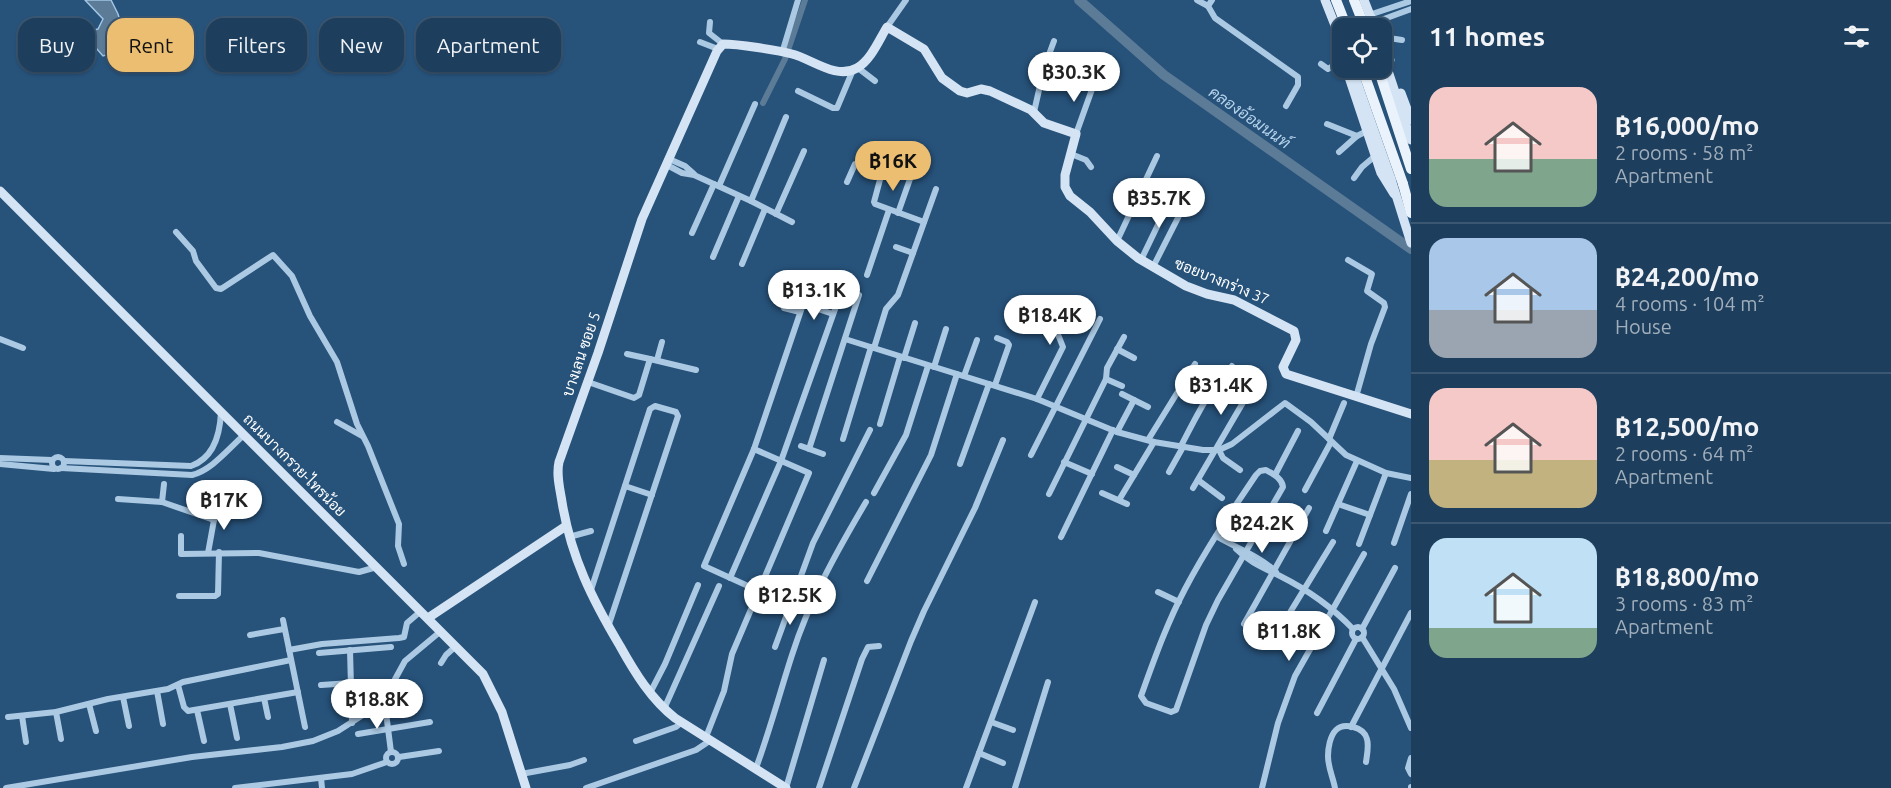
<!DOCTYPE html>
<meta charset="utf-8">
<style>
:root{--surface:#1d3e5c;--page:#254562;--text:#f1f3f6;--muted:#a0aebb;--line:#3b5772;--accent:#ebbe72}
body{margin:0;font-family:Ubuntu,Sarabun,sans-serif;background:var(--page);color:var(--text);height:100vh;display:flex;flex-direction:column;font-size:22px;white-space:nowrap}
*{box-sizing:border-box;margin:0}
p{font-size:20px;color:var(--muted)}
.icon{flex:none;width:33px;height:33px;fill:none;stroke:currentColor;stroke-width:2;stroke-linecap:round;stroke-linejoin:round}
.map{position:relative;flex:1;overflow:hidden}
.side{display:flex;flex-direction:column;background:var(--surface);width:480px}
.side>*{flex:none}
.top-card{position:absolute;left:18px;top:18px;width:570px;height:54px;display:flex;gap:12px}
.controls{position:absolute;left:1332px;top:18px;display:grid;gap:12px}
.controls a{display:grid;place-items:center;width:60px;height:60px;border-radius:12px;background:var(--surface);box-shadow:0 2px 4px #0004,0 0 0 2px var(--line);font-size:30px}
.price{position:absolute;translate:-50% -51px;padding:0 14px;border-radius:21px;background:#fff;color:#222;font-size:20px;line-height:39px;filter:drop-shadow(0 2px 3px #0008)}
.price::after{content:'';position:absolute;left:50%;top:36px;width:18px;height:14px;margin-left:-9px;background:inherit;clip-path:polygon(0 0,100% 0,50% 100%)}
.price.active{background:var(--accent);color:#111}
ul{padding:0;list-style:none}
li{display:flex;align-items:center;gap:18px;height:150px;padding:0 18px}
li+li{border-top:2px solid var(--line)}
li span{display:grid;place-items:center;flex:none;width:168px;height:120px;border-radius:18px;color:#555}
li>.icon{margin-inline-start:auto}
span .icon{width:72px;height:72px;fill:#fffc;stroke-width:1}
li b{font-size:26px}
h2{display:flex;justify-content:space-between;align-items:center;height:72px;padding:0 18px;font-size:26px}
.chip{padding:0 21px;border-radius:18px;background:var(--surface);box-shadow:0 2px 4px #0004,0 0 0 2px var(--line);font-size:21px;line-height:54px}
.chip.active{background:var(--accent);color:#111}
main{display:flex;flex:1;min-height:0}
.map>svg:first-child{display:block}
.water{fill:#5c7b97;stroke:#a0c5e4;stroke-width:1.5}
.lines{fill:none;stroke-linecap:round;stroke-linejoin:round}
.canal{stroke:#5c7b97;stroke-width:6}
.river{stroke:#5c7b97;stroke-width:10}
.street{stroke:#abc9e3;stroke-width:6}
.secondary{stroke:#d4e4f4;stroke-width:9}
.primary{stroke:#eaf3fc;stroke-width:10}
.secondary-bridge{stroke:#d4e4f4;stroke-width:9}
.primary-bridge{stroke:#eaf3fc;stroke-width:10}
.labels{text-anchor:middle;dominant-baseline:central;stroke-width:4.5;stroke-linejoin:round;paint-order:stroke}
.street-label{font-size:15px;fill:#fff;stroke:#27527a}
.water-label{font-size:16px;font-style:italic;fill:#b6d3eb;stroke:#27527a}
</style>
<main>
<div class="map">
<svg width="1411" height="788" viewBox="0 0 1411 788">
<rect width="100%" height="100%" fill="#27527a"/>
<!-- water -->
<path class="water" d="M 85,0 L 111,0 L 118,14 L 125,37 L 116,52 L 103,56 L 82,32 L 98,29 L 103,19 Z"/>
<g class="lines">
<!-- canal -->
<path class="canal" d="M 763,103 L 785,59 L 805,0"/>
<!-- river -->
<path class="river" d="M 1079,0 L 1164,75 L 1411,249"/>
<!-- street -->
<g class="street">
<path d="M 1197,0 L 1208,6"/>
<path d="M 1212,0 L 1208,6 L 1215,18 L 1298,77 L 1298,85 L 1286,106"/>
<path d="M 1369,15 L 1411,1"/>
<path d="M 710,22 L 709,33 L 723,44"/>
<path d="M 1373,23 L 1411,9"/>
<path d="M 887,27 L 906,0"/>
<path d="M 1382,37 L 1402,40"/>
<path d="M 700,42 L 718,49"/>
<path d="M 782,53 L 798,0"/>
<path d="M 1321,64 L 1328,69 L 1342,60"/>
<path d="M 858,68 L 875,81"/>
<path d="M 798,91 L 833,108 L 837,108 L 853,70"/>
<path d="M 1034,112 L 1044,68 L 1054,41"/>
<path d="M 1327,124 L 1357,136"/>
<path d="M 1076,134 L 1095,81"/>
<path d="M 1339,152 L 1357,136 L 1367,131"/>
<path d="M 1071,154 L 1086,160 L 1091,167"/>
<path d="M 669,159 L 685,166 L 694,174"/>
<path d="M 667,165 L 682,173 L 694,175 L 751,201 L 786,117"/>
<path d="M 1354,178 L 1362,167 L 1375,156"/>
<path d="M 847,182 L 855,164 L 858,163 L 879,171 L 881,176 L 874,202 L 875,204 L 924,222"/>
<path d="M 719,186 L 755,104"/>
<path d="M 751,201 L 792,222"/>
<path d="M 898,213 L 910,179"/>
<path d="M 776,214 L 804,151"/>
<path d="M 176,232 L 193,251 L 196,261 L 216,288 L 221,289 L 273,255 L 292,276 L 310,316 L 337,362 L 357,424 L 368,446 L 399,524 L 398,546 L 404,564"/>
<path d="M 692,233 L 714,184"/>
<path d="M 1117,241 L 1157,156"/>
<path d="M 896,247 L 913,253"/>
<path d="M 713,257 L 739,196"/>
<path d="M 1141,260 L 1168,204"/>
<path d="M 1348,260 L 1372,274 L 1367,291 L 1384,303 L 1385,307 L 1371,344 L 1356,397"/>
<path d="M 742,264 L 765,209"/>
<path d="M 1153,267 L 1186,202"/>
<path d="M 789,274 L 811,281"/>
<path d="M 867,275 L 889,210"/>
<path d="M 803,304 L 833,314"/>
<path d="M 784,308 L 800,312"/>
<path d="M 0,339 L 23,348"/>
<path d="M 845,339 L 1037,399 L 1117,432 L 1154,442 L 1203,450 L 1219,450 L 1232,444 L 1285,403 L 1311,422 L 1346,455 L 1386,473 L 1411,478"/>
<path d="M 874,348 L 886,309 L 898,295 L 936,189"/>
<path d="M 1117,349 L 1134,358"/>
<path d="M 627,354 L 650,359"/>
<path d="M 904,358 L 915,323"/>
<path d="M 657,360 L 662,342"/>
<path d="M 934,367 L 946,329"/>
<path d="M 964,376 L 977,340"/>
<path d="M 1106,379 L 1122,386"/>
<path d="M 588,382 L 634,398 L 639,395 L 650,359 L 696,370"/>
<path d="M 995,385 L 1009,345 L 1007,342 L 997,338"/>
<path d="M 1122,394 L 1148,407"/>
<path d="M 1037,399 L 1063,347 L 1057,332 L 1073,304"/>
<path d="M 337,422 L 362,436"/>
<path d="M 880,424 L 900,357"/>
<path d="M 1117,432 L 1134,400"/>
<path d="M 843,439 L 871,347"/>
<path d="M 1329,439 L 1344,403"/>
<path d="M 1148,440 L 1195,364"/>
<path d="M 801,446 L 823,454"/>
<path d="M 1181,446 C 1191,427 1201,406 1214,387 C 1219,379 1227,375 1232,366"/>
<path d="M 809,449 L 859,295"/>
<path d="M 1219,450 L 1223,458 L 1240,470"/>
<path d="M 1031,455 L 1100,319"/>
<circle cx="58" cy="463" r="6"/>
<path d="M 0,458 L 52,460"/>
<path d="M 64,461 L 191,466 C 214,458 220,435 221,412"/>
<path d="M 1064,462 L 1092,474"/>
<path d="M 0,464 L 54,469"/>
<path d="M 960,464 L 989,384"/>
<path d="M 1117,467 L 1134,475"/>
<path d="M 61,468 L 192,475 C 212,470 228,449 244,435"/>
<path d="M 1266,470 C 1273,474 1282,478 1283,487 L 1218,600 L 1206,625 L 1176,710 L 1171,712 L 1146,703 L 1141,696 C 1154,660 1167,623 1185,589 C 1206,549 1231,512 1256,475 L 1260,471 Z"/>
<path d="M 1169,472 L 1183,447"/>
<path d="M 1275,475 L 1298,431"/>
<path d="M 1198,480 L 1222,498"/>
<path d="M 625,486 L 652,495"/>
<path d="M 1193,488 L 1248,394"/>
<path d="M 1305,490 L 1331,442"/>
<path d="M 874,493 L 906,435 L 928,366"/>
<path d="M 1102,493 L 1127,504"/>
<path d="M 1049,494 L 1106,379 L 1107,368 L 1124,337"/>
<path d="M 118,499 L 162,502 L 214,520"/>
<path d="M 1119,500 L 1154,442"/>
<path d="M 162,502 L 164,484"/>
<path d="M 1338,504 L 1370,515"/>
<path d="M 1326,531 L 1357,461"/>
<path d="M 181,536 L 181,554 L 259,553 L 359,572 L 377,567"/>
<path d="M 1216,536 C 1236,548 1260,556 1276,572"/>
<path d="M 569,537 L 591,531"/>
<path d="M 1061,537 L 1113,430"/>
<path d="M 1394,543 L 1411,494"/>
<path d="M 1359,544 L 1386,473"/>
<path d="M 1236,549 C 1249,562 1264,568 1280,576 C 1306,589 1333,608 1353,629"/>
<path d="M 208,553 L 214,520 L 220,504"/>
<path d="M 730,578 L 781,461 L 844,284"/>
<path d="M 867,581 L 931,455 L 957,374"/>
<path d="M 1158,592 L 1179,602"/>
<path d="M 590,593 L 650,409 L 655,406 L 676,412 L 678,416 L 608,627"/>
<path d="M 179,596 L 215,596 L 218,594 L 219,552"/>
<path d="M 790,605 L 704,566 L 754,449 L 813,275"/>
<path d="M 283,620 L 305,727"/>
<path d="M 1244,624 L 1309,508"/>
<circle cx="1358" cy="633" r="6"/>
<path d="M 1362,629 L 1395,568"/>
<path d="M 250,635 L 284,629"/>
<path d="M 1275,637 L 1333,542"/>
<path d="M 1362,637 L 1394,689 L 1411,728"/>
<path d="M 775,647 L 813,543 L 870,430"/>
<path d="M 289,650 L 322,644 L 399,638 L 404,637 L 407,623 L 421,611"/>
<path d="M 350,650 L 352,723"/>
<path d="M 319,653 L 391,647"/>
<path d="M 441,663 L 446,655 L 456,646"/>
<path d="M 178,685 L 184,707 L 188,711 L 298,692"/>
<path d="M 321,685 L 351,683"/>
<path d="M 157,691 L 163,724"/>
<path d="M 388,692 L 405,661 L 441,631"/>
<path d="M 650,693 L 665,664 L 698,585"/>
<path d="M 123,697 L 129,726"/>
<path d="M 264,698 L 268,717"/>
<path d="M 89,704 L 96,731"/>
<path d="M 230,704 L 237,738"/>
<path d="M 385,705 L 391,752"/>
<path d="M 664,709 L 719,586"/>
<path d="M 197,710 L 204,741"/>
<path d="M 56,712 L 61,739"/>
<path d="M 1317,713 L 1356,639"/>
<path d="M 22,716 L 26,742"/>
<path d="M 8,717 L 56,712 L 108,699 L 168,689 L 183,682 L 291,660"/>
<path d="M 991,722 L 1013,730"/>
<path d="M 1351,727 L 1411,613"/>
<path d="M 358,734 L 430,722"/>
<path d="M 706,737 L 724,691 L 732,654 L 809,473 L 754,449"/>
<path d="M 636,741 L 676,727 L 682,722"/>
<circle cx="392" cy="758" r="6"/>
<path d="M 979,753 L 1003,763"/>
<path d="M 399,757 L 439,751"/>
<path d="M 1411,758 L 1408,768 L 1411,774"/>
<path d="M 756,768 C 770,730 780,692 792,655 C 809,601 837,551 866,502"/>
<path d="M 521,774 L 570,765 L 584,760"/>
<path d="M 321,778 L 322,788"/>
<path d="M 6,788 L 192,757 L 282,747 L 313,741 L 338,731 L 380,704 L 388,704 L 391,696 L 388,692 L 383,691 L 378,694 L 377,699 L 380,704"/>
<path d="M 235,788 L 352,774 L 387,762"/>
<path d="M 586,788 L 696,750 L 711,740"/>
<path d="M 786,788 L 824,660"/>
<path d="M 819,788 L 862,659 L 868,647 L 879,646"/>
<path d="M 854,788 L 911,641 L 924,611 L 975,508 L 1003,440"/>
<path d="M 966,788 L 1035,602"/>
<path d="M 1015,788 L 1048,682"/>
<path d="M 1262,788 L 1278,723 L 1295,676 L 1364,554"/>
<path d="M 1335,788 C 1333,777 1328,768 1328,756 C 1328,748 1330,736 1336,730 C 1344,722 1364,727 1367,739 C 1369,746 1367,755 1366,762"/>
<path d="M 1411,788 L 1411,787"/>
</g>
<!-- secondary -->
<g class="secondary">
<path d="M 1325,0 L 1342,43"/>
<path d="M 1364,0 L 1375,28"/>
<path d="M 1340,37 L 1342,56"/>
<path d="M 1382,37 L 1390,60"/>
<path d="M 1382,53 L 1411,140"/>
<path d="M 1346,68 L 1381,173 L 1394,194"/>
<path d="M 1354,74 L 1391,179"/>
<path d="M 1401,93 L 1411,120"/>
<path d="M 0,191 L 483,674 L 502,712 L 526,788"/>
<path d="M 428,618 L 566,526"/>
<path d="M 786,788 L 675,718 C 651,699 635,673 620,646 C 592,599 571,557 562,502 C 560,489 556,475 559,462 L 598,353 L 642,219 L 717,51 L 723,44 C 738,44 777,50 792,54 C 812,59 836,80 857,68 C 871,60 879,40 887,27 L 924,49 L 942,78 L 960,91 L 967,93 L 981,89 L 990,91 L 1031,110 L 1044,123 L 1076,134 L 1065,175 L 1065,187 L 1070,196 L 1090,212 L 1117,241 L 1138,258 L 1186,286 L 1207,294 L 1234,300 L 1294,331 L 1296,340 L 1283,367 L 1286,374 L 1411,414"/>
</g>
<!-- primary -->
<g class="primary">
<path d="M 1336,0 L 1347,28"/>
<path d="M 1354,0 L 1365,28"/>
<path d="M 1362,68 L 1403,184"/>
<path d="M 1378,68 L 1411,169"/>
</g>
<!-- secondary-bridge -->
<path class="secondary-bridge" d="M 1391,179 L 1411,243"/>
<!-- primary-bridge -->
<path class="primary-bridge" d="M 1403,184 L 1411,213"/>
</g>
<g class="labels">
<!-- street labels -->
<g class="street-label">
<text transform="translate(1222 281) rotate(22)">ซอยบางกร่าง 37</text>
<text transform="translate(581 354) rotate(-71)">บางเลน ซอย 5</text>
<text transform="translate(295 465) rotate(45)">ถนนบางกรวย-ไทรน้อย</text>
</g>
<!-- water labels -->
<g class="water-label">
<text transform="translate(1250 117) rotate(35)">คลองอ้อมนนท์</text>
</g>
</g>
</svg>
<div class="controls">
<a><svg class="icon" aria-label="locate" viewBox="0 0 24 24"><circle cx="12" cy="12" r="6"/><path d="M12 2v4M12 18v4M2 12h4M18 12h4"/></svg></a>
</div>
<b class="price" style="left:1074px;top:103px">฿30.3K</b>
<b class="price active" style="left:893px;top:192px">฿16K</b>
<b class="price" style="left:1159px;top:229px">฿35.7K</b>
<b class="price" style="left:814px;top:321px">฿13.1K</b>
<b class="price" style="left:1050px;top:346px">฿18.4K</b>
<b class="price" style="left:1221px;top:416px">฿31.4K</b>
<b class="price" style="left:224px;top:531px">฿17K</b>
<b class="price" style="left:1262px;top:554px">฿24.2K</b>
<b class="price" style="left:790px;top:626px">฿12.5K</b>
<b class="price" style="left:1289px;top:662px">฿11.8K</b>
<b class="price" style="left:377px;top:730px">฿18.8K</b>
<div class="top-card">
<a class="chip">Buy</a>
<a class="chip active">Rent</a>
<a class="chip">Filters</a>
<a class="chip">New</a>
<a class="chip">Apartment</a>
</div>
</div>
<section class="side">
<h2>11 homes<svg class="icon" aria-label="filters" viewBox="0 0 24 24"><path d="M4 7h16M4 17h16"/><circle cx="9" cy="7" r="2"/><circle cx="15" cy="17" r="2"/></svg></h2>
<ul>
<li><span style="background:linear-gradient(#f6c9c9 60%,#7fa58c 0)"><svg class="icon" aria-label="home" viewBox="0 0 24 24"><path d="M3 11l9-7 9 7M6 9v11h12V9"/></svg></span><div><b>฿16,000/mo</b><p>2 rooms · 58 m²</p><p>Apartment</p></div></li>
<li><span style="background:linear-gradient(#a9c7e8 60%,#9aa5b1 0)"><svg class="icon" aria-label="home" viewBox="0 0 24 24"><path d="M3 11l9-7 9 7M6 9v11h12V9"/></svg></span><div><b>฿24,200/mo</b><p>4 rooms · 104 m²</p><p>House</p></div></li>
<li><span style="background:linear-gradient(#f6c9c9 60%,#c2b280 0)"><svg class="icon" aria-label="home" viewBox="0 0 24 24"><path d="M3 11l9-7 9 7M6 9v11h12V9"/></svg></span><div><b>฿12,500/mo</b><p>2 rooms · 64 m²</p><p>Apartment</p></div></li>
<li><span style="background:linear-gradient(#bfe0f5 75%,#7fa58c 0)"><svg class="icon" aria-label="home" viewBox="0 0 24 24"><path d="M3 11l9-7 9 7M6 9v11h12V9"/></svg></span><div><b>฿18,800/mo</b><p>3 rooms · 83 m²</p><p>Apartment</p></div></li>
</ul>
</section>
</main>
